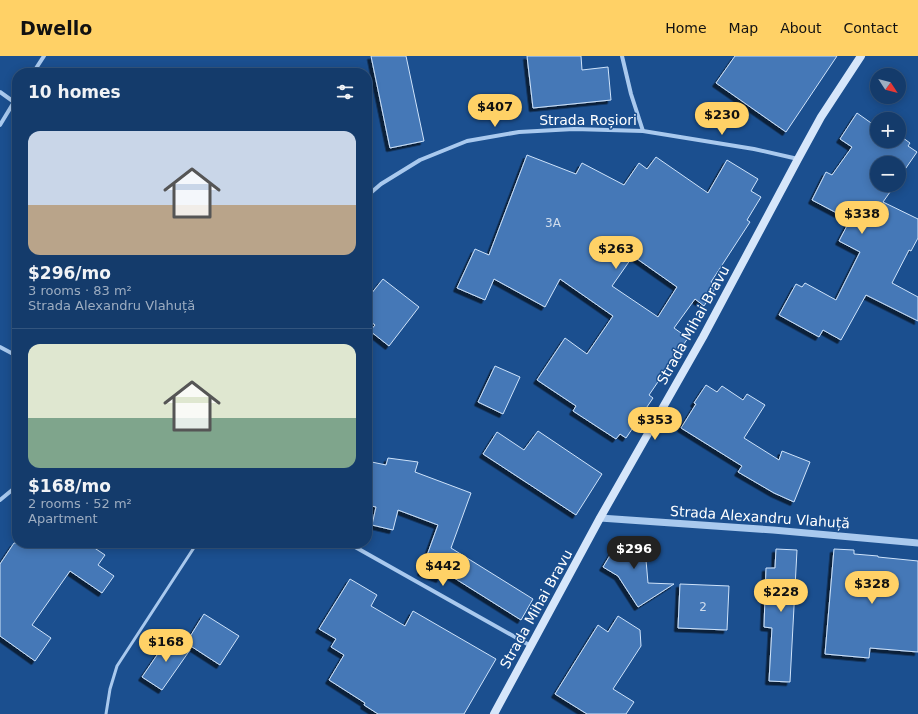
<!DOCTYPE html>
<meta charset="utf-8">
<style>
:root{--surface:#143b6b;--page:#214673;--text:#f1f3f6;--muted:#9dadc1;--line:#33557e;--accent:#ffd166}
body{margin:0;font-family:"DejaVu Sans",sans-serif;background:var(--page);color:var(--text);height:100vh;display:flex;flex-direction:column;font-size:15px;white-space:nowrap}
*{box-sizing:border-box;margin:0}
p{font-size:13px;color:var(--muted)}
.icon{flex:none;width:22px;height:22px;fill:none;stroke:currentColor;stroke-width:2;stroke-linecap:round;stroke-linejoin:round}
.map{position:relative;flex:1;overflow:hidden}
.drawer{position:absolute;left:12px;top:12px;width:360px;height:480px;display:flex;flex-direction:column;background:var(--surface);border-radius:16px;box-shadow:0 2px 10px #0003,0 0 0 1px var(--line)}
.drawer>*{flex:none}
.needle{width:26px;rotate:126deg}
.tools{position:absolute;left:870px;top:12px;display:grid;gap:8px}
.tools a{display:grid;place-items:center;width:36px;height:36px;border-radius:50%;background:var(--surface);box-shadow:0 2px 10px #0003,0 0 0 1px var(--line);font-size:20px}
.price{position:absolute;translate:-50% -34px;padding:0 9px;border-radius:14px;background:var(--accent);color:#111;font-size:13px;line-height:26px;filter:drop-shadow(0 1px 2px #0008)}
.price::after{content:'';position:absolute;left:50%;top:24px;width:12px;height:9px;margin-left:-6px;background:inherit;clip-path:polygon(0 0,100% 0,50% 100%)}
.price.on{background:#222;color:#fff}
ul{padding:0;list-style:none}
li{display:grid;align-content:center;gap:8px;height:212px;padding:0 16px}
li+li{border-top:1px solid var(--line)}
li span{display:grid;place-items:center;height:124px;border-radius:12px;color:#555}
li>.icon{margin-inline-start:auto}
span .icon{width:72px;height:72px;fill:#fffc;stroke-width:1}
li b{font-size:17px}
h2{display:flex;justify-content:space-between;align-items:center;height:48px;padding:0 16px;font-size:17px}
header{display:flex;align-items:center;gap:24px;box-sizing:border-box;height:56px;padding:0 20px;background:var(--accent);color:#111}
header strong{font-size:19px}
nav{display:flex;gap:22px;margin-inline-start:auto;font-size:14px}
.map>svg:first-child{display:block}
.building{fill:#4478b7;stroke:#cfe3fa;fill-rule:evenodd;filter:url(#shadow)}
.lines{fill:none;stroke-linecap:round;stroke-linejoin:round}
.service{stroke:#a9c9ee;stroke-width:3}
.minor{stroke:#a9c9ee;stroke-width:4}
.tertiary{stroke:#a9c9ee;stroke-width:7}
.secondary{stroke:#d6e6fa;stroke-width:8}
.labels{text-anchor:middle;dominant-baseline:central;stroke-width:3;stroke-linejoin:round;paint-order:stroke}
.number-label{font-size:12px;fill:#d0dded}
.street-label{font-size:14px;fill:#fff;stroke:#1b4f8f}
</style>
<header>
<strong>Dwello</strong>
<nav><a>Home</a><a>Map</a><a>About</a><a>Contact</a></nav>
</header>
<div class="map">
<svg width="918" height="658" viewBox="0 0 918 658">
<defs>
<filter id="shadow"><feDropShadow dx="-3.5" dy="3.5" stdDeviation="0" flood-color="#0009"/></filter>
</defs>
<rect width="100%" height="100%" fill="#1b4f8f"/>
<!-- building -->
<g class="building">
<path d="M 371,0 L 406,0 L 424,85 L 390,92 Z"/>
<path d="M 527,0 L 581,0 L 582,14 L 608,11 L 611,44 L 533,52 Z"/>
<path d="M 735,0 L 837,0 L 786,76 L 716,27 Z"/>
<path d="M 857,57 L 874,69 L 877,65 L 877,85 L 899,85 L 899,79 L 910,87 L 908,90 L 917,96 L 899,122 L 899,107 L 877,107 L 877,129 L 895,129 L 883,146 L 918,163 L 918,182 L 911,195 L 909,194 L 892,227 L 918,241 L 918,265 L 866,239 L 841,284 L 823,274 L 819,281 L 779,259 L 796,228 L 802,231 L 805,227 L 836,244 L 860,196 L 839,185 L 850,164 L 812,144 L 826,116 L 832,119 L 852,91 L 840,83 Z"/>
<path d="M 527,99 L 576,118 L 582,107 L 624,129 L 639,107 L 647,113 L 656,101 L 708,137 L 727,104 L 758,123 L 751,135 L 761,141 L 747,164 L 750,166 L 711,226 L 717,230 L 704,250 L 695,243 L 674,272 L 688,282 L 649,339 L 653,342 L 626,382 L 620,378 L 616,383 L 573,355 L 576,350 L 537,324 L 565,282 L 587,298 L 613,260 L 560,223 L 545,251 L 494,223 L 485,244 L 457,232 L 475,193 L 489,199 ZM 633,200 L 677,231 L 658,261 L 612,230 Z"/>
<path d="M 383,223 L 419,251 L 389,290 L 370,275 L 375,269 L 367,263 L 367,243 Z"/>
<path d="M 495,310 L 520,321 L 503,358 L 478,346 Z"/>
<path d="M 706,329 L 717,336 L 722,330 L 743,344 L 747,338 L 765,349 L 744,382 L 779,404 L 782,395 L 810,406 L 794,446 L 774,437 L 738,416 L 742,410 L 681,372 L 696,348 L 694,347 Z"/>
<path d="M 538,375 L 602,418 L 576,459 L 483,398 L 497,376 L 524,394 Z"/>
<path d="M 388,402 L 418,406 L 415,416 L 471,437 L 451,492 L 533,543 L 521,564 L 443,515 L 440,523 L 421,516 L 438,469 L 398,454 L 393,474 L 372,469 L 376,451 L 367,449 L 367,405 L 386,409 Z"/>
<path d="M 644,481 L 648,527 L 674,528 L 638,551 L 618,520 L 603,511 L 620,483 Z"/>
<path d="M 14,487 L 87,487 L 105,499 L 98,509 L 114,520 L 102,537 L 70,515 L 32,569 L 51,582 L 35,605 L 0,580 L 0,508 Z"/>
<path d="M 776,493 L 797,494 L 790,626 L 769,625 L 772,572 L 764,571 L 766,512 L 775,512 Z"/>
<path d="M 834,493 L 854,494 L 854,498 L 878,500 L 878,501 L 918,505 L 918,596 L 870,592 L 869,602 L 825,598 Z"/>
<path d="M 350,523 L 377,539 L 371,550 L 405,570 L 413,555 L 496,603 L 464,658 L 378,658 L 364,649 L 365,647 L 329,624 L 344,599 L 331,591 L 336,583 L 319,573 Z"/>
<path d="M 680,528 L 729,530 L 727,574 L 678,572 Z"/>
<path d="M 204,558 L 239,580 L 220,609 L 186,587 Z"/>
<path d="M 618,560 L 640,574 L 641,590 L 613,633 L 634,646 L 626,658 L 587,658 L 555,638 L 598,569 L 608,576 Z"/>
<path d="M 170,580 L 190,594 L 162,634 L 142,621 Z"/>
</g>
<g class="lines">
<!-- service -->
<path class="service" d="M 106,658 L 110,633 L 117,610 L 197,487"/>
<!-- minor -->
<g class="minor">
<path d="M 622,0 L 631,38 L 643,75"/>
<path d="M 33,17 L 44,0"/>
<path d="M 0,36 L 14,46"/>
<path d="M 0,69 L 17,41"/>
<path d="M 367,140 L 381,128 L 420,104 L 467,85 L 519,76 L 574,73 L 643,75 L 754,93 L 798,103"/>
<path d="M 0,291 L 17,300"/>
<path d="M 0,444 L 17,430"/>
<path d="M 348,487 L 531,590"/>
</g>
<!-- tertiary -->
<path class="tertiary" d="M 600,462 L 773,474 L 918,487"/>
<!-- secondary -->
<path class="secondary" d="M 494,658 L 600,462 L 703,281 L 798,103 L 821,61 L 861,0"/>
</g>
<g class="labels">
<!-- number labels -->
<g class="number-label">
<text x="553" y="167">3A</text>
<text x="703" y="551">2</text>
</g>
<!-- street labels -->
<g class="street-label">
<text x="588" y="64">Strada Roșiori</text>
<text transform="translate(693 269) rotate(-61)">Strada Mihai Bravu</text>
<text transform="translate(760 461) rotate(4)">Strada Alexandru Vlahuță</text>
<text transform="translate(536 553) rotate(-61)">Strada Mihai Bravu</text>
</g>
</g>
</svg>
<div class="tools">
<a><svg class="needle" viewBox="-14 -14 28 28"><path d="M0-13l5 13h-10z" fill="#e53935"/><path d="M0 13l5-13h-10z" fill="#9dadc1"/></svg></a>
<a>+</a>
<a>−</a>
</div>
<b class="price" style="left:495px;top:72px">$407</b>
<b class="price" style="left:722px;top:80px">$230</b>
<b class="price" style="left:862px;top:179px">$338</b>
<b class="price" style="left:616px;top:214px">$263</b>
<b class="price" style="left:655px;top:385px">$353</b>
<b class="price on" style="left:634px;top:514px">$296</b>
<b class="price" style="left:443px;top:531px">$442</b>
<b class="price" style="left:872px;top:549px">$328</b>
<b class="price" style="left:781px;top:557px">$228</b>
<b class="price" style="left:166px;top:607px">$168</b>
<section class="drawer">
<h2>10 homes<svg class="icon" aria-label="filters" viewBox="0 0 24 24"><path d="M4 7h16M4 17h16"/><circle cx="9" cy="7" r="2"/><circle cx="15" cy="17" r="2"/></svg></h2>
<ul>
<li><span style="background:linear-gradient(#c9d6e8 60%,#b9a48a 0)"><svg class="icon" aria-label="home" viewBox="0 0 24 24"><path d="M3 11l9-7 9 7M6 9v11h12V9"/></svg></span><div><b>$296/mo</b><p>3 rooms · 83 m²</p><p>Strada Alexandru Vlahuță</p></div></li>
<li><span style="background:linear-gradient(#dfe7d0 60%,#7fa58c 0)"><svg class="icon" aria-label="home" viewBox="0 0 24 24"><path d="M3 11l9-7 9 7M6 9v11h12V9"/></svg></span><div><b>$168/mo</b><p>2 rooms · 52 m²</p><p>Apartment</p></div></li>
</ul>
</section>
</div>
